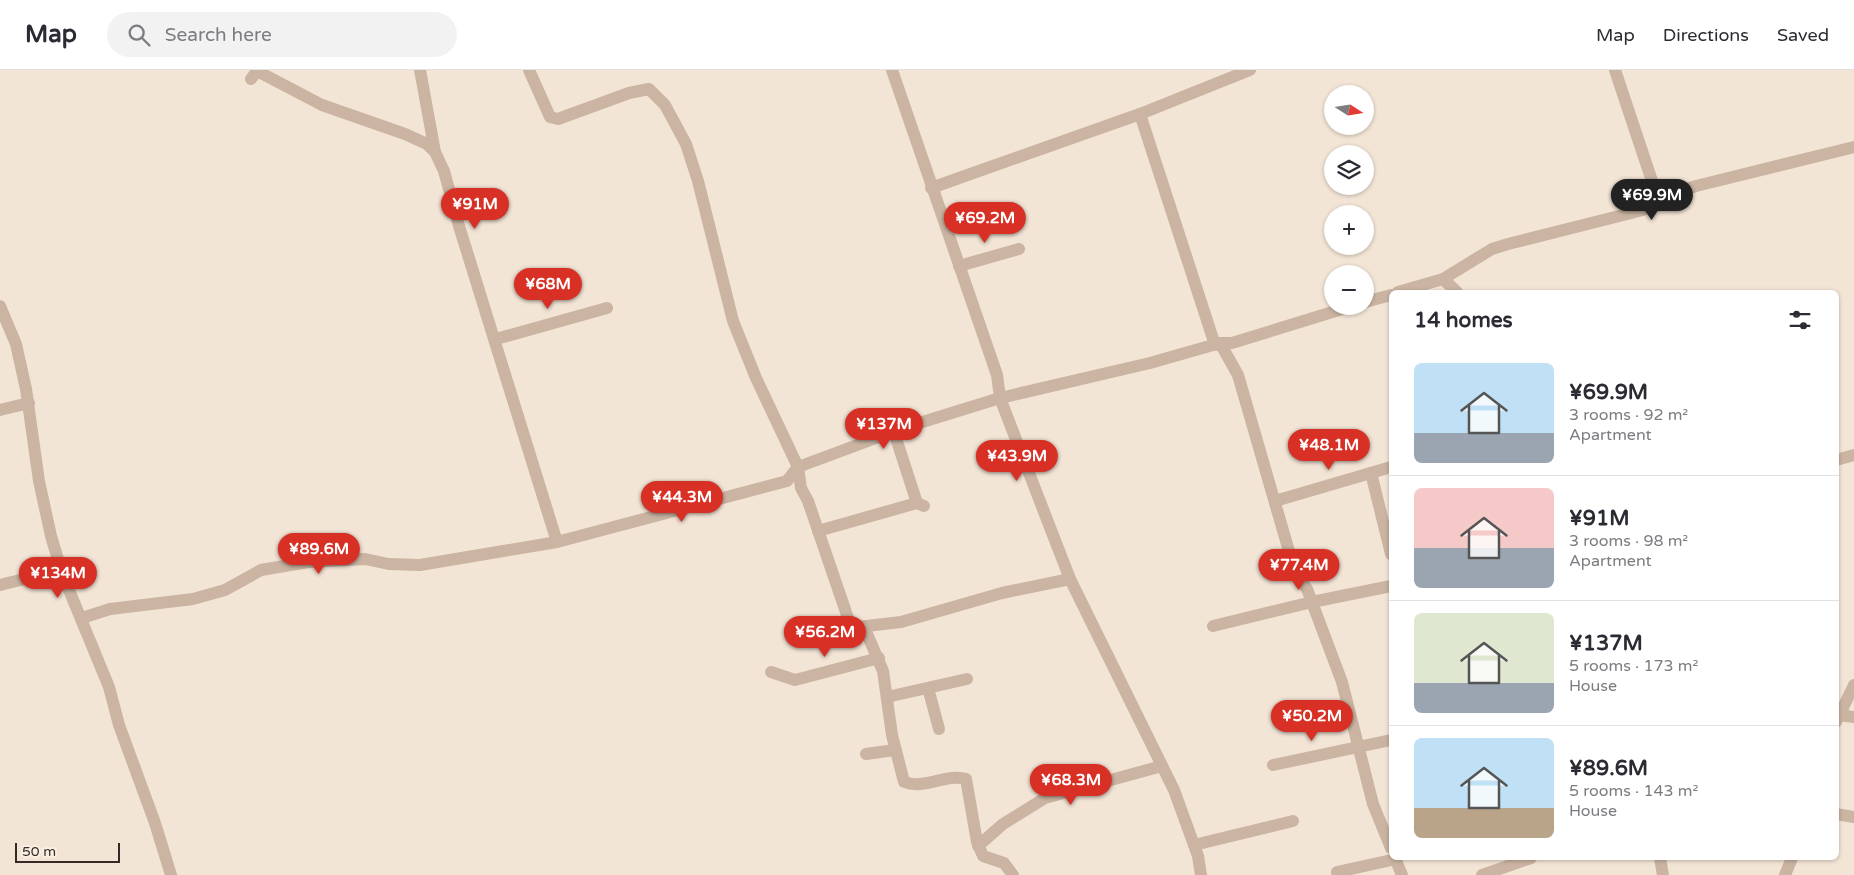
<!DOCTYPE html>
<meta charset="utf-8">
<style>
:root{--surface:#fff;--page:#f2f2f3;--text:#2b2b33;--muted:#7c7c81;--line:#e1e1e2;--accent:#d93025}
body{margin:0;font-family:"Varela Round",sans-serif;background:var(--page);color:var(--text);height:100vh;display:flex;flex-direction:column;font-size:19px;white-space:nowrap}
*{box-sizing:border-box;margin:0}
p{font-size:16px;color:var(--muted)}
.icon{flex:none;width:28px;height:28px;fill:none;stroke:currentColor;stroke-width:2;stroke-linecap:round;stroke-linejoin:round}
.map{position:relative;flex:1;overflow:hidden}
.sheet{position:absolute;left:1389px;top:220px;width:450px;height:570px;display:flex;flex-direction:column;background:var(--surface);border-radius:8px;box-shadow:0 1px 4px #0004}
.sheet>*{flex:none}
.needle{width:32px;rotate:102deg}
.tools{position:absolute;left:1324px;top:15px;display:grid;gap:10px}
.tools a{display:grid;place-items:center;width:50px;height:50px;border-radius:50%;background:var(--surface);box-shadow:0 1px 4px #0004;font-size:25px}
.scale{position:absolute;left:15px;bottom:12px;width:105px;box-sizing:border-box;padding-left:5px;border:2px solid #352a25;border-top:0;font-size:14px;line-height:18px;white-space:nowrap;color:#352a25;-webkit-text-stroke:4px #faefe3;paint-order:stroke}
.price{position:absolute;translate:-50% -42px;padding:0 11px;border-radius:18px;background:var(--accent);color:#fff;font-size:16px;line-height:32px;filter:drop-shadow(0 1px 2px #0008)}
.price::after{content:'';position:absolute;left:50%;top:30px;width:15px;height:11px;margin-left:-8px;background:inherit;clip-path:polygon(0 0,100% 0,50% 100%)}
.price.on{background:#222;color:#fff}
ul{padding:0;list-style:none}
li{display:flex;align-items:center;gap:15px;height:125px;padding:0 25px}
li+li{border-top:1px solid var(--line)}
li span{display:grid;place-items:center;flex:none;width:140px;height:100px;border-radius:8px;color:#555}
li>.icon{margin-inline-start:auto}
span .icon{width:60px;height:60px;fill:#fffc;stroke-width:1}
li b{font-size:21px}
h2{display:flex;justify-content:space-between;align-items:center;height:60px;padding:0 25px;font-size:21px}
header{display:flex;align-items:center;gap:30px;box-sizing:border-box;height:70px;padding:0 25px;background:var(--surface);border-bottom:1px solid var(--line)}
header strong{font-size:24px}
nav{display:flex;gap:28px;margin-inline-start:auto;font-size:18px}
.search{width:350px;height:45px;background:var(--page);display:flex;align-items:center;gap:12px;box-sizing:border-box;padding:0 18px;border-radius:28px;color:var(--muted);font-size:19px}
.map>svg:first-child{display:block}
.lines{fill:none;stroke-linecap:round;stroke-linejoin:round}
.minor{stroke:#cbb4a2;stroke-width:12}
.tertiary{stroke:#cbb4a2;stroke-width:12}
</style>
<header>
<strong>Map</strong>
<div class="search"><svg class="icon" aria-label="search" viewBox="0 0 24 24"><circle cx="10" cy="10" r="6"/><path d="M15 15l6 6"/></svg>Search here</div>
<nav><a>Map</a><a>Directions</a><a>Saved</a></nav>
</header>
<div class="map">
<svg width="1854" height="805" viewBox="0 0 1854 805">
<rect width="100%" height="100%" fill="#f3e5d6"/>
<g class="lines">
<!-- minor -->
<g class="minor">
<path d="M 420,0 L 435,82"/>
<path d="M 529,0 L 550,47 L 558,49 L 629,23 L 649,19 L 665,35 L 686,74 L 698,111 L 733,251 L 756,308 L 798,397 L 801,418 L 808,431 L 849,551 L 858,557 L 901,552 L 1002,523 L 1070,509"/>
<path d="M 892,0 L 997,305 L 1000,328 L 1070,509 L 1174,720 L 1198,786 L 1201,805"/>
<path d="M 1615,0 L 1659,132"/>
<path d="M 251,9 L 257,1 L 322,35 L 405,64 L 427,74 L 435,82 L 444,101 L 459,156 L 557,472"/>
<path d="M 1140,44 L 1215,275"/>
<path d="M 931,118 L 1140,44 L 1250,0"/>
<path d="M 959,196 L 1019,179"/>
<path d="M 1443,209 L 1457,222"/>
<path d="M 1398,222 L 1443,209 L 1492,179 L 1508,174 L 1643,140 L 1680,121 L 1696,116 L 1854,77"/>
<path d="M 1365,232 L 1391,225"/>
<path d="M 0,236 L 16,274 L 26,319 L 39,411 L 51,466 L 62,503 L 109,617 L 119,655 L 155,753 L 171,805"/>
<path d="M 496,269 L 607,238"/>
<path d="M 1220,273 L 1238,305 L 1295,502 L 1307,519 L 1342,612 L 1373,734 L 1391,778"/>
<path d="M 0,340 L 29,333"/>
<path d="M 894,362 L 917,433 L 924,436"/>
<path d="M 1836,390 L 1854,385"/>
<path d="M 1371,403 L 1391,484"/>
<path d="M 1275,431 L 1391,397"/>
<path d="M 818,461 L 917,433"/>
<path d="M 0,515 L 45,504 L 62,503"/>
<path d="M 82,548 L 110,539 L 193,529 L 225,520 L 261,500 L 308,492 L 365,489 L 389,494 L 420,495 L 557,472 L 787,411 L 798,397 L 903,358 L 1000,328 L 1150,293 L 1220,273 L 1232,273 L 1352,236"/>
<path d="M 1213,556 L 1312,532 L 1391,516"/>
<path d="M 864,557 L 883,601 L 892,665 L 904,712 C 925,720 946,703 966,709 L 977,772 L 983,786 L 1004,793 L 1013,805"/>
<path d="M 771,602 L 795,610 L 879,588"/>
<path d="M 928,618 L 939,659"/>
<path d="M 887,627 L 967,609"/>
<path d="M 1839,645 L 1854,647"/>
<path d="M 866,684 L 895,680"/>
<path d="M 1273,695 L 1391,670"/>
<path d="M 1836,744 L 1854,747"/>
<path d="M 1194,775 L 1293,751"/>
<path d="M 978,776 L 1003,754 L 1045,728 L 1162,696"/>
<path d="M 1395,788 L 1402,805"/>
<path d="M 1660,788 L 1663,805"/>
<path d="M 1337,802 L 1396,789"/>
<path d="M 1482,805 L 1531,788"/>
</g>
<!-- tertiary -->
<g class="tertiary">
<path d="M 1836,652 L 1854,615"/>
<path d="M 1785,805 L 1792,788"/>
</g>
</g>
</svg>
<div class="tools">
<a><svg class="needle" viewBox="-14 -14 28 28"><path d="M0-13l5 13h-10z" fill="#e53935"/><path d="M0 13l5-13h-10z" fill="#7c7c81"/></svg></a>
<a><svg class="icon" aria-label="layers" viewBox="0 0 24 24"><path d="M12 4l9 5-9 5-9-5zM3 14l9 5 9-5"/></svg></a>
<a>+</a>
<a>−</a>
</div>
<div class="scale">50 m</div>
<b class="price on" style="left:1652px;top:151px">¥69.9M</b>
<b class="price" style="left:475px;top:160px">¥91M</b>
<b class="price" style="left:985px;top:174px">¥69.2M</b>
<b class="price" style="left:548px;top:240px">¥68M</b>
<b class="price" style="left:884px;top:380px">¥137M</b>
<b class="price" style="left:1329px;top:401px">¥48.1M</b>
<b class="price" style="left:1017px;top:412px">¥43.9M</b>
<b class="price" style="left:682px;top:453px">¥44.3M</b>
<b class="price" style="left:319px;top:505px">¥89.6M</b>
<b class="price" style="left:1299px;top:521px">¥77.4M</b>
<b class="price" style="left:58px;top:529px">¥134M</b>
<b class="price" style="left:825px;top:588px">¥56.2M</b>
<b class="price" style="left:1312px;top:672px">¥50.2M</b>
<b class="price" style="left:1071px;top:736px">¥68.3M</b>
<section class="sheet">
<h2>14 homes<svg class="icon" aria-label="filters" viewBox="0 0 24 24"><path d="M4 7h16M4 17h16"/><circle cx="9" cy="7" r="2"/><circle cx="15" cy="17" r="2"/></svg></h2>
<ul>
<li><span style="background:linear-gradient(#bfe0f5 70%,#9aa5b1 0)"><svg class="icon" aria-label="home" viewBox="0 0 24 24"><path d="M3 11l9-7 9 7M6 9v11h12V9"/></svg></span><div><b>¥69.9M</b><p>3 rooms · 92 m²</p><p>Apartment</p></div></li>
<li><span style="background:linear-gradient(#f6c9c9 60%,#9aa5b1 0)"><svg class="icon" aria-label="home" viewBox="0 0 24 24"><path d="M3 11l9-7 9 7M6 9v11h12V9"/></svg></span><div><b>¥91M</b><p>3 rooms · 98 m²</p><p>Apartment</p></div></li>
<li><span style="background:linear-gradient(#dfe7d0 70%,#9aa5b1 0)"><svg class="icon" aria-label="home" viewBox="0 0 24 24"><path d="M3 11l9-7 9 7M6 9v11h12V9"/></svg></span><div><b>¥137M</b><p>5 rooms · 173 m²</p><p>House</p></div></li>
<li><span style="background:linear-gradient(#bfe0f5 70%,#b9a48a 0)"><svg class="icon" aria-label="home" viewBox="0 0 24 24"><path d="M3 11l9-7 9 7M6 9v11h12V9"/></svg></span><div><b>¥89.6M</b><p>5 rooms · 143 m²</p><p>House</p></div></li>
</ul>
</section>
</div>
